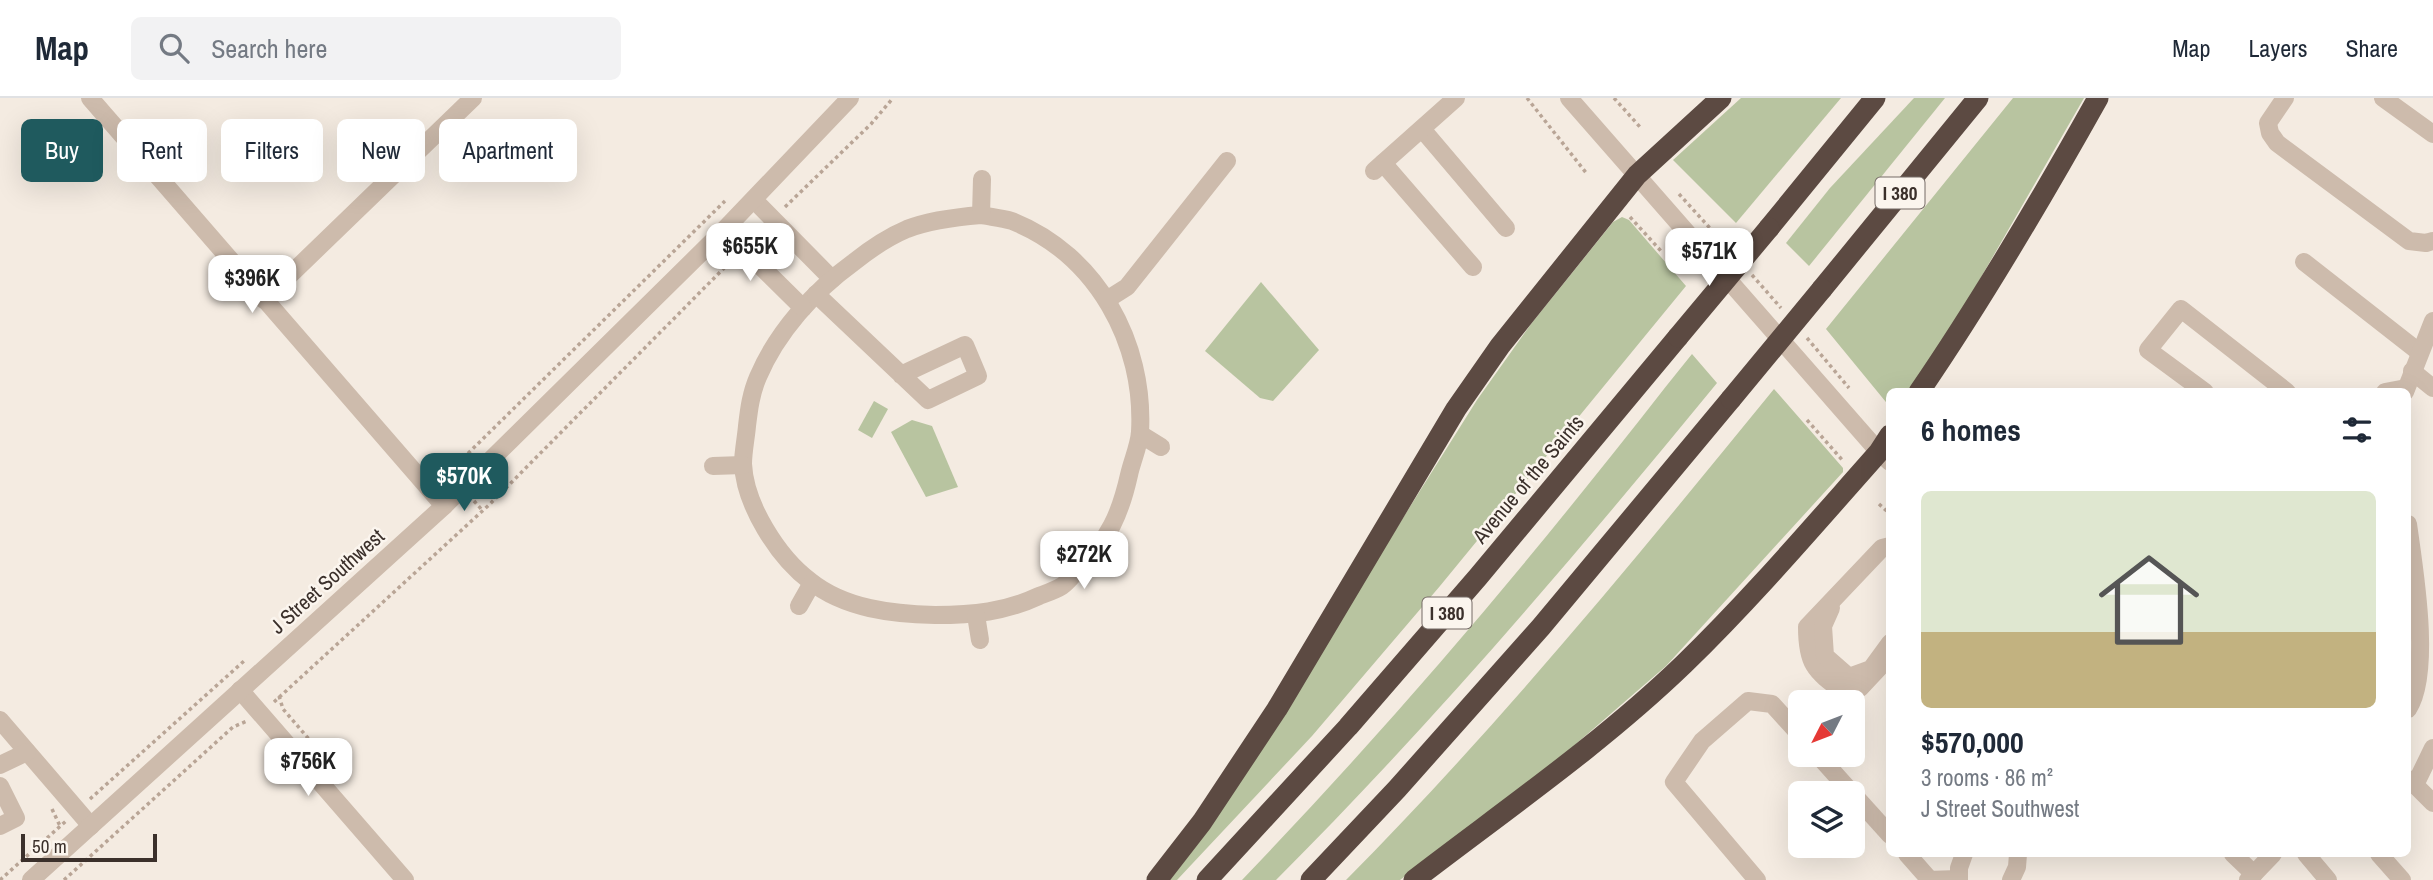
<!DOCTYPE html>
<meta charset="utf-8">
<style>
:root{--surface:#fff;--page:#f2f2f3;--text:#1f2937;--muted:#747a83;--line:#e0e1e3;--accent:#1f5a5e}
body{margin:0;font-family:"Archivo Narrow",sans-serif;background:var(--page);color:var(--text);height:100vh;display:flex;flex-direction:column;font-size:26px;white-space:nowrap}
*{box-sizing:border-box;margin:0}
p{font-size:23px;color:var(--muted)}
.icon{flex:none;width:38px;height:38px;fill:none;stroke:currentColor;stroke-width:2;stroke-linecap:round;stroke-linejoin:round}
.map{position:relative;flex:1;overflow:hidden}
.panel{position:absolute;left:1886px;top:290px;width:525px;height:469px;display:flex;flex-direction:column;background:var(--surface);border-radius:10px;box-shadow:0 7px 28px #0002}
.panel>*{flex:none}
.guide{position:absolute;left:21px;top:21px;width:665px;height:63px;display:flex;gap:14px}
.needle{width:46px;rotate:228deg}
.buttons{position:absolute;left:1788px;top:592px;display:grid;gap:14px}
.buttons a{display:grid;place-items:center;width:77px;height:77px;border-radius:10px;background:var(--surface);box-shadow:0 7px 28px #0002;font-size:35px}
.scale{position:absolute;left:21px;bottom:18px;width:136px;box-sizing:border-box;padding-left:7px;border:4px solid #3b302b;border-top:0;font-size:19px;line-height:24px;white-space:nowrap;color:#3b302b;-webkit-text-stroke:5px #fbf5ee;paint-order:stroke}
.price{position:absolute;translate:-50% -60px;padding:0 16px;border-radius:14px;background:#fff;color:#222;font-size:23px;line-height:46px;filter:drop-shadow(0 2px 4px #0008)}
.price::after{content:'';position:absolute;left:50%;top:42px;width:21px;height:16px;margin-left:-10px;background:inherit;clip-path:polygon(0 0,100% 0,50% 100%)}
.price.active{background:var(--accent);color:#fff}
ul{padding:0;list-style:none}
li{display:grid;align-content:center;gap:14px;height:371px;padding:0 35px}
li+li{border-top:2px solid var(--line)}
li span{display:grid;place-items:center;height:217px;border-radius:10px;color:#555}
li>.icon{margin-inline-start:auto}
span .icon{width:126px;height:126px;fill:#fffc;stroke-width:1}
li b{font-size:30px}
h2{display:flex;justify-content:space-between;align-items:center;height:84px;padding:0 35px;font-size:30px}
.chip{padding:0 24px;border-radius:10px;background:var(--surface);box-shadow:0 7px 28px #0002;font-size:24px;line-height:63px}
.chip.active{background:var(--accent);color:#fff}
header{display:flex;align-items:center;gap:42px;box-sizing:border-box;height:98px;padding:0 35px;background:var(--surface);border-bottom:2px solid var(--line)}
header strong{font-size:33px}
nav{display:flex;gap:38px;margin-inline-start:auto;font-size:24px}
.search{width:490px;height:63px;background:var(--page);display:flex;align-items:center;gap:18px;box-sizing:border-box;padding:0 24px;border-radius:10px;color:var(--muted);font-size:26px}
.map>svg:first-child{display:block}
.green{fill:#b8c4a0}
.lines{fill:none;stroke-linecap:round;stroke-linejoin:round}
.path{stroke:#b9a596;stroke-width:3.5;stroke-dasharray:3.5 3.5;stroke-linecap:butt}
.minor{stroke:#cdbbac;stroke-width:18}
.highway{stroke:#5c4a42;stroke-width:21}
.highway-bridge{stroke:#5c4a42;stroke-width:21}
.labels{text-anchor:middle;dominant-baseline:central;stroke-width:5;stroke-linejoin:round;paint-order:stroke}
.shield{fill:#fbf5ee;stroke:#756b66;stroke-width:2}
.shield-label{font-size:19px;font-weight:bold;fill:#3b302b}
.street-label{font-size:21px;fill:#3b302b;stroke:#fbf5ee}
</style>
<header>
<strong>Map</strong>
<div class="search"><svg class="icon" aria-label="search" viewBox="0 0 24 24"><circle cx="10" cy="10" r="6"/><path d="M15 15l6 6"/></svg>Search here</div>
<nav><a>Map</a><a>Layers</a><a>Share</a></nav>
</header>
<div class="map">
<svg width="2433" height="782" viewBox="0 0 2433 782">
<rect width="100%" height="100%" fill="#f4ebe1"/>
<!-- green -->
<g class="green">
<path d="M 1741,0 L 1841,0 L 1736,125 L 1673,62 Z"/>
<path d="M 1914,0 L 1945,0 L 1809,168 L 1786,145 L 1830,90 Z"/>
<path d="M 2013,0 L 2084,0 L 1953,228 L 1911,294 L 1890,294 L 1890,309 L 1826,231 Z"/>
<path d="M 1622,119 L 1629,122 L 1686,188 L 1440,488 L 1312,638 L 1177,782 L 1166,782 L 1342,517 L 1477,302 L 1531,226 L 1613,124 Z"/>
<path d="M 1261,184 L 1319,252 L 1273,303 L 1260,300 L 1205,253 Z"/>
<path d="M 1692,256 L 1717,285 C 1576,457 1433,625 1276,782 L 1242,782 C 1363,656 1478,524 1587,388 C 1623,344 1657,299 1692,256 Z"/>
<path d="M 1774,291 L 1843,370 L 1843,374 L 1666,568 L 1562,658 L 1400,782 L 1346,782 C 1499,628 1637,459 1774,291 Z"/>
<path d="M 874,303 L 888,311 L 872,340 L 858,332 Z"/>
<path d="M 912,322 L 932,328 L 958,389 L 926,399 L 891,334 Z"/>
</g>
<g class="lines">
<!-- path -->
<g class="path">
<path d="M 1527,0 L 1587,76"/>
<path d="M 1614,0 L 1640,29"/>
<path d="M 1679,96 L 1728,150"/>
<path d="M 785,109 L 871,26 L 893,0"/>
<path d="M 1630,119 L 1661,153"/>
<path d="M 1752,177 L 1781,210"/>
<path d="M 1807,240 L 1849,290"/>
<path d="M 1807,322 L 1844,364"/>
<path d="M 443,380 L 725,103"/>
<path d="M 474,403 L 483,413"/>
<path d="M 1879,406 L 1890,416"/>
<path d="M 279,598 L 283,611 L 314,647"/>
<path d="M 274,604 L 490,406 L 732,162"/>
<path d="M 90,701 L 244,563"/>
<path d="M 52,711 L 60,728"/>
<path d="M 0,782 L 66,723"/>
<path d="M 64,782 L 233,629 L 247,623"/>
</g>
<!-- minor -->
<g class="minor">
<path d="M 90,0 L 444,408"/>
<path d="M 1569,0 L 1879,354 L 1890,364"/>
<path d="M 2285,0 L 2268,25 L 2270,35 L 2277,45 L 2409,143 L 2426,145 L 2433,143"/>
<path d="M 2383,0 L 2433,36"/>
<path d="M 1422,31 L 1506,130"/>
<path d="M 1383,65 L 1473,169"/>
<path d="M 1374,73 L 1456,0"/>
<path d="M 754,102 L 832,181"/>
<path d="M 981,117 C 991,119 1002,120 1012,123 C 1097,157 1145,245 1140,334 C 1139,348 1132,363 1129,377 C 1120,417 1109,440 1080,470 C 1074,475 1069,483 1062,488 C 1056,492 1047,495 1039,498 C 1005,514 973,517 935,517 C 893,516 845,511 810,483 C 778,459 745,407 743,366 C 743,354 746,340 747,328 C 749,311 751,295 758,279 C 777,234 814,193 854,164 C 869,152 888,139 907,131 C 930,122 956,119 981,117 Z"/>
<path d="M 981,117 L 982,81"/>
<path d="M 724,132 L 803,210"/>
<path d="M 2304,164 L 2419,254"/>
<path d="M 816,196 L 928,302 L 978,278 L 965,247 L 901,277"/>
<path d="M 1108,201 L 1127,189 L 1227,63"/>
<path d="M 264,202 L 473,0"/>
<path d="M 2412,273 L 2433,290"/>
<path d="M 2205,294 L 2148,252 L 2181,211 L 2287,294"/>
<path d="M 2385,294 L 2406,290"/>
<path d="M 2405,294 L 2433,223"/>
<path d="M 1140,336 L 1161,349"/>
<path d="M 713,368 L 743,367"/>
<path d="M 2408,426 C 2414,470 2432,574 2408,611"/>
<path d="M 1890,448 L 1882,450 L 1807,529 C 1807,565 1814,573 1843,593 L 1860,590 L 1890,558"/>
<path d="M 799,508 L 812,485"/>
<path d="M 1831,510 L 1823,528 L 1825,558 L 1849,579 L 1871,571 L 1890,545"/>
<path d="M 976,517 L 980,542"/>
<path d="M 240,592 L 405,782"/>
<path d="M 0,622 L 91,728"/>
<path d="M 1817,656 L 1852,695"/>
<path d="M 0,667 L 27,654"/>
<path d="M 2408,681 L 2415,687 L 2433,650"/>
<path d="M 2415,687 L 2433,705"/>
<path d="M 0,688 L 16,720 L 0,728"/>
<path d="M 1853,696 L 1890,737"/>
<path d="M 1907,756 L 1929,781"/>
<path d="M 2233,756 L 2254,776"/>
<path d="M 2306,756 L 2328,782"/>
<path d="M 2379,756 L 2402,782"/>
<path d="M 31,782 L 444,408 L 724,132 L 850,0"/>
<path d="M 1757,782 L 1674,684 L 1702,643 L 1748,603 L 1772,606 L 1801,638"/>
<path d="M 1927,782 L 1959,781"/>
<path d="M 1959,782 L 1959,770 L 1964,756"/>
<path d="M 2011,782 L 2017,769 L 2018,756"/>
<path d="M 2248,782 L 2273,756"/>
</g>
<!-- highway -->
<g class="highway">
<path d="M 1769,130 L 1875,0"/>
<path d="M 1822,191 L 1978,0"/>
<path d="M 1919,294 C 1984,199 2042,100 2098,0"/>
<path d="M 1157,782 L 1202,724 L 1277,611 L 1456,311 L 1500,248 L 1637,77 L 1721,0"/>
<path d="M 1207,782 L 1348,629 L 1478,479 L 1678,239"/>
<path d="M 1311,782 L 1397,691 L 1541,529 L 1731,301"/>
<path d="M 1414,782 C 1505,712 1601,646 1684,566 C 1753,499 1815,426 1879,354 L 1890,337"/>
</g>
<!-- highway-bridge -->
<g class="highway-bridge">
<path d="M 1678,239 L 1769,130"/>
<path d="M 1731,301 L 1822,191"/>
</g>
</g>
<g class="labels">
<!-- shield labels -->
<g class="shield">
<rect x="1875.5" y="79.5" width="49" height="31" rx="5"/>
<rect x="1422.5" y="499.5" width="49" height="31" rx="5"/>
</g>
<g class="shield-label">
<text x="1900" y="95">I 380</text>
<text x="1447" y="515">I 380</text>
</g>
<!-- street labels -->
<g class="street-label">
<text transform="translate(1528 381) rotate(-50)">Avenue of the Saints</text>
<text transform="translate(327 483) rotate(-42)">J Street Southwest</text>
</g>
</g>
</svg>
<div class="buttons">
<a><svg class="needle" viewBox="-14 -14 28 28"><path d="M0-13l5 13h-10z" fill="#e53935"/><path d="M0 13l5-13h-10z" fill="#747a83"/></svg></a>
<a><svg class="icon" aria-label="layers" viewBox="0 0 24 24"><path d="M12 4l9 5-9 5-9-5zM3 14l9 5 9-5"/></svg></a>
</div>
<div class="scale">50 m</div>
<b class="price" style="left:750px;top:185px">$655K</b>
<b class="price" style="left:1709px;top:190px">$571K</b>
<b class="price" style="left:252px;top:217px">$396K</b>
<b class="price active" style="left:464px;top:415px">$570K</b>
<b class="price" style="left:1084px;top:493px">$272K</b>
<b class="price" style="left:308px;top:700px">$756K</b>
<div class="guide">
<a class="chip active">Buy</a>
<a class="chip">Rent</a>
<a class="chip">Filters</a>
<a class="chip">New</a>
<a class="chip">Apartment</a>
</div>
<section class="panel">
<h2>6 homes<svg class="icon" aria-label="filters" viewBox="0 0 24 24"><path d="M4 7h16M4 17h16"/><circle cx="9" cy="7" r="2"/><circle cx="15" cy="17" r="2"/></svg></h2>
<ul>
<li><span style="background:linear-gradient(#dfe7d0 65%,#c2b280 0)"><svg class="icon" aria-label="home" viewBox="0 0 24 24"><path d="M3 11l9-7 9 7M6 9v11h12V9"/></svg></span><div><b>$570,000</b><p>3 rooms · 86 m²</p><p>J Street Southwest</p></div></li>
</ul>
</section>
</div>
